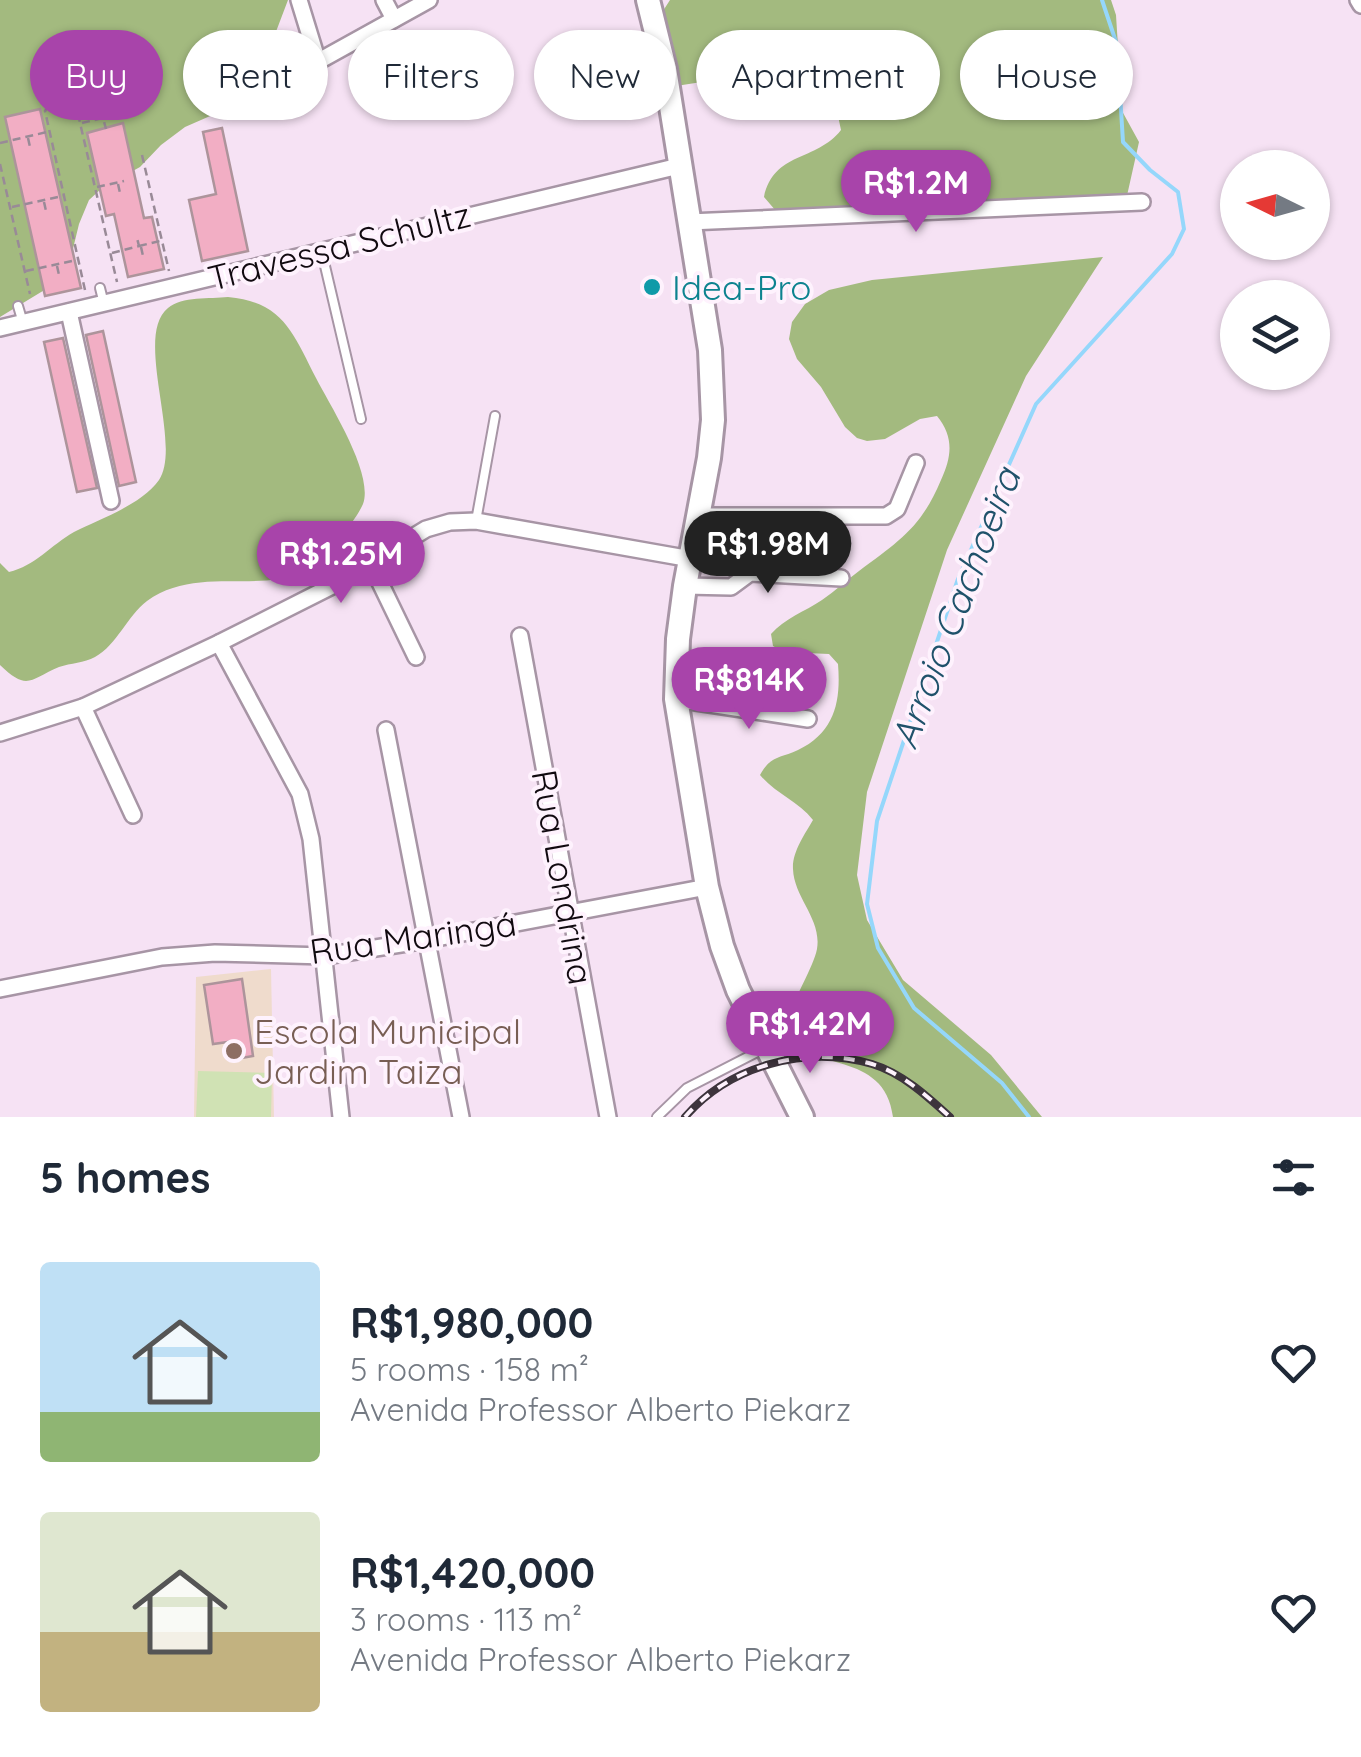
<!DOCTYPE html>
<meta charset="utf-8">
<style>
:root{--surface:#fff;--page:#f6f6f7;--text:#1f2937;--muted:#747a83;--accent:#a844aa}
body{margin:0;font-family:Quicksand,sans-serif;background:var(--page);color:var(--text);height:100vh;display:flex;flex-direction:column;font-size:38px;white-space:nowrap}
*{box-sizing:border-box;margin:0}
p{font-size:32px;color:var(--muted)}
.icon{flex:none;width:55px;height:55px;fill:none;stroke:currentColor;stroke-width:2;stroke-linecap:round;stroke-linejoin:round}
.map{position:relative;height:1117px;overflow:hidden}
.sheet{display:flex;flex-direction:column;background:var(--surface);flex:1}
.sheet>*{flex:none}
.hud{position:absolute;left:30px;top:30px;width:1302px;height:90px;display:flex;gap:20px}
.needle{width:65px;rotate:275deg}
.tools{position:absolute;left:1220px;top:150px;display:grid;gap:20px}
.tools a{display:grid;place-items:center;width:110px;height:110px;border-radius:50%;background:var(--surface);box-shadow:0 2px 8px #0004;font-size:50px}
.price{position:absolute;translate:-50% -85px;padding:0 22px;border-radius:35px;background:var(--accent);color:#fff;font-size:32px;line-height:65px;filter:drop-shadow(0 2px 5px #0008)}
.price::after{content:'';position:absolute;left:50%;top:60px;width:30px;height:22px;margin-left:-15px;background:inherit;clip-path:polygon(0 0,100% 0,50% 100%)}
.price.selected{background:#222;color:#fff}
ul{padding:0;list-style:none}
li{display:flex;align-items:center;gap:30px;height:250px;padding:0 40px}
li span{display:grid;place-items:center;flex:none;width:280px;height:200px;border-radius:10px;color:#555}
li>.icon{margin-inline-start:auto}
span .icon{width:120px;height:120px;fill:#fffc;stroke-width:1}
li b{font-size:42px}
h2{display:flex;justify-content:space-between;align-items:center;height:120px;padding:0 40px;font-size:42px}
.chip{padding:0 35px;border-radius:45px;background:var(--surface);box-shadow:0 2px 8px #0004;font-size:35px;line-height:90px}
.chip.selected{background:var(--accent);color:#fff}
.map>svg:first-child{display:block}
.education{fill:#efdbcc}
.green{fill:#d0e2b4}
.forest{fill:#a3ba7f}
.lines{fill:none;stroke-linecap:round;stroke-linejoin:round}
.stream{stroke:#95d7fb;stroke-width:4}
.building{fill:#f2aec4;stroke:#ad949b;stroke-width:2.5}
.service-casing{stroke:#a795a5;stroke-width:12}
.minor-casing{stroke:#a795a5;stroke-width:20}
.secondary-casing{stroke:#a795a5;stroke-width:28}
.path{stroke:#998a97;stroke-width:2.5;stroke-dasharray:8 5;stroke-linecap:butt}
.service{stroke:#fff;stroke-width:8}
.minor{stroke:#fff;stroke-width:15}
.secondary{stroke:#fff;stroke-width:22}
.rail-casing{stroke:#3d343c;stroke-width:8}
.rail{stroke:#fef2fd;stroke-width:4;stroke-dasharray:11;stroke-linecap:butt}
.culture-dot{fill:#0f9aa8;stroke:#fef2fd;stroke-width:4}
.education-dot{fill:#8d6e63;stroke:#fef2fd;stroke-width:4}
.labels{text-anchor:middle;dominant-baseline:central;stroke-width:8;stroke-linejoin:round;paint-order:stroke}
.street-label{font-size:35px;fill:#110a10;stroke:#fef2fd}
.culture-label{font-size:35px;fill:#0d838f;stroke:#fef2fd;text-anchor:start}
.education-label{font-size:35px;fill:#785e54;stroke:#fef2fd;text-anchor:start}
.water-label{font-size:38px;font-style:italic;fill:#1f526b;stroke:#fef2fd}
</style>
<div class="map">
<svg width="1361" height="1117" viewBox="0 0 1361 1117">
<rect width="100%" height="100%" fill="#f6e2f4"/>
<!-- education -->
<path class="education" d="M 271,969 L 274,1117 L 194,1117 L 196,977 Z"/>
<!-- green -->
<path class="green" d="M 198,1071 L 272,1073 L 271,1117 L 196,1117 Z"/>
<!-- forest -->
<g class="forest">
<path d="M 0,0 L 288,0 L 266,58 L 233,106 L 185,127 L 161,145 L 140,167 L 102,188 L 89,200 L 79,224 L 71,257 L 51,286 L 0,317 Z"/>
<path d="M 670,0 L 1111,0 L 1116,15 L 1122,111 L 1139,142 L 1124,209 L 776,211 L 764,197 C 774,151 816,162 841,130 L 838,116 L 826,105 L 804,97 L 721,79 L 676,86 L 661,14 Z"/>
<path d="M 1103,257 L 1026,376 L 947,550 L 867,792 L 857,875 L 867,920 L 903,980 L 991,1055 L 1042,1117 L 893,1117 C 885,1049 806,1072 791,1036 C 781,1014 812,974 817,949 C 822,919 794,898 793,869 C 792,852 805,834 813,820 C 798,801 776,794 760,775 C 771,755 779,759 798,750 C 835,732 841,701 838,664 L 829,654 L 784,652 L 773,646 L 771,634 C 785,618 804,612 822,600 C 835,591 847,580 859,571 C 899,541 921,528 941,480 C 952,456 954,437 937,416 L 920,419 L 885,439 L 867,441 L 857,438 L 845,427 L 821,387 L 797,359 L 789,339 L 792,322 L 805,304 L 829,290 L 872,280 Z"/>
<path d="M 228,297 C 283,302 293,333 316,378 C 331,407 374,474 363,504 C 358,515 349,527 341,536 C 330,549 318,564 302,572 C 258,593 195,566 147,601 C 127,616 117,645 95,657 C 84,663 71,663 59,667 C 30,679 28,692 0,665 L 0,563 L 9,572 C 35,566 51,545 74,532 C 100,519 141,505 159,480 C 183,444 133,336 168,308 C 182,296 210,299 228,297 Z"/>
</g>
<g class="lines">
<!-- stream -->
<path class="stream" d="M 1029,1117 L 1002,1083 L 914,1008 L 878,948 L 867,904 L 877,821 L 958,579 L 1036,404 L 1172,254 L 1184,229 L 1178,192 L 1150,170 L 1123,142 L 1117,45 L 1102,0"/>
</g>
<!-- building -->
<g class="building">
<path d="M 40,109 L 81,288 L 45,296 L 5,117 Z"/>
<path d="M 123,123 L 144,218 L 152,217 L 164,269 L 128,277 L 114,214 L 106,216 L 87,133 Z"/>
<path d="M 222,128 L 248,251 L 202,261 L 189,200 L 216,194 L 203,132 Z"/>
<path d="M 103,331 L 136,482 L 119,486 L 86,335 Z"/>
<path d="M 63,338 L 97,488 L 77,492 L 44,342 Z"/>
<path d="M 242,979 L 253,1056 L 230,1060 L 228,1042 L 213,1044 L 204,985 Z"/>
</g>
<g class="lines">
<!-- service casing -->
<g class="service-casing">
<g id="service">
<path d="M 321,249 L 361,419"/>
<path d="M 100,288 L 104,304"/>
<path d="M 18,306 L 23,323"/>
<path d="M 476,521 L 495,416"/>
<path d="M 657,1117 L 687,1088 L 765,1048"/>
</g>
</g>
<!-- minor casing -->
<g class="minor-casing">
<g id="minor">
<path d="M 299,0 L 318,62"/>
<path d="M 384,0 L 394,19"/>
<path d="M 1358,0 L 1361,5"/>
<path d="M 290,77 L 429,0"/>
<path d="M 689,222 L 1142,202"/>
<path d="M 69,312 L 111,501"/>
<path d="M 0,328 L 679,166"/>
<path d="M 701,516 L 886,516 L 897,509 L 916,463"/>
<path d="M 371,564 L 416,657"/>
<path d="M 685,586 L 731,587 L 750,573 L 841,578"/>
<path d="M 520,636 L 608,1117"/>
<path d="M 219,643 L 300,794 L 311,839 L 341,1117"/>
<path d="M 676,699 L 808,719"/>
<path d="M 83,707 L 133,815"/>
<path d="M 386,730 L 461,1117"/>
<path d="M 0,733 L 83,707 L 219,643 L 336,584 L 426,529 L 450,522 L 476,521 L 691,559"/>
<path d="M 0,989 L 162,957 L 215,953 L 325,956 L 426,940 L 707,887"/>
</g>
</g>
<!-- secondary casing -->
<g class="secondary-casing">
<path id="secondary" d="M 648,0 L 665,69 L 710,350 L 713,420 L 709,458 L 685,586 L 678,639 L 676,699 L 707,887 L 722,946 L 738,990 L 802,1117"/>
</g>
<!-- path -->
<g class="path">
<path d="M 105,118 L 127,113"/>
<path d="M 82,123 L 103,118 L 106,129"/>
<path d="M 28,138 L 30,147"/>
<path d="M 0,143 L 47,132"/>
<path d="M 142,155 L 169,271"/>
<path d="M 0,164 L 30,294"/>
<path d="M 118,184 L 120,193"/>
<path d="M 97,187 L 124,181"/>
<path d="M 44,202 L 46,211"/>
<path d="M 12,207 L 63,196"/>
<path d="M 139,246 L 160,241"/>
<path d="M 141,247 L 143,256"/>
<path d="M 112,253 L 139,246 L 137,238"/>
<path d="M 57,266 L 59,275"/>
<path d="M 26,271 L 77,260"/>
<path d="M 85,290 L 45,111 L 52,99 L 66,101 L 71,112 L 77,110 L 117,282"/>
</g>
<!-- service -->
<use href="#service" class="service"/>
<!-- minor -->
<use href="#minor" class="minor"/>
<!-- secondary -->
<use href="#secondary" class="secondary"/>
<!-- rail casing -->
<g class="rail-casing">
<path id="rail" d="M 685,1117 C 730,1065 806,1045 872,1064 C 902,1073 927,1096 950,1117"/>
</g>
<!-- rail -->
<use href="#rail" class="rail"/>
</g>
<!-- markers -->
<circle class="culture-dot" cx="652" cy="287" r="10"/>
<circle class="education-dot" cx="234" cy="1051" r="10"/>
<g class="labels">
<!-- street labels -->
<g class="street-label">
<text transform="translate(339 246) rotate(-14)">Travessa Schultz</text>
<text transform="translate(563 877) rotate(80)">Rua Londrina</text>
<text transform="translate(413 937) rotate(-8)">Rua Maringá</text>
</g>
<!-- culture labels -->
<g class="culture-label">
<text x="672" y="287">Idea-Pro</text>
</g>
<!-- education labels -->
<g class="education-label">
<text x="254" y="1031">Escola Municipal<tspan x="254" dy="40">Jardim Taiza</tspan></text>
</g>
<!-- water labels -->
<g class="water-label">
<text transform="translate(955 608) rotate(-69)">Arroio Cachoeira</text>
</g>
</g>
</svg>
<div class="tools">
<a><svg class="needle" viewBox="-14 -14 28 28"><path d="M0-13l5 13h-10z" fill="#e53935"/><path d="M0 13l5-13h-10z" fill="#747a83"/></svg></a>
<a><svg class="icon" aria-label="layers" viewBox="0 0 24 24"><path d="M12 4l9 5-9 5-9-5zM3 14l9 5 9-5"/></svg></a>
</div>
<b class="price" style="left:916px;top:235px">R$1.2M</b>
<b class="price selected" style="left:768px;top:596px">R$1.98M</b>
<b class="price" style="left:341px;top:606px">R$1.25M</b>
<b class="price" style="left:749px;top:732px">R$814K</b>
<b class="price" style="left:810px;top:1076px">R$1.42M</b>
<div class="hud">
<a class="chip selected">Buy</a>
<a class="chip">Rent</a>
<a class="chip">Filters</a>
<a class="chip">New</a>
<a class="chip">Apartment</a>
<a class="chip">House</a>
</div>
</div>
<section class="sheet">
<h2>5 homes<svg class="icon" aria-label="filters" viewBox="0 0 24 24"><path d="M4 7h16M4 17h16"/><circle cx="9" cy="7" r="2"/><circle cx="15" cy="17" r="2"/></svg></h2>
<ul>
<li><span style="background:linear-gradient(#bfe0f5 75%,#8fb573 0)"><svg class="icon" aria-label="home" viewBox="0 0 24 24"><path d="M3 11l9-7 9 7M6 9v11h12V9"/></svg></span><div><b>R$1,980,000</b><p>5 rooms · 158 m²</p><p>Avenida Professor Alberto Piekarz</p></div><svg class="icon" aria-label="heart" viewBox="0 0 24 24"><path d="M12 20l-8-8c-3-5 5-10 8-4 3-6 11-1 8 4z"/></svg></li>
<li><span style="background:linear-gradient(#dfe7d0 60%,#c2b280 0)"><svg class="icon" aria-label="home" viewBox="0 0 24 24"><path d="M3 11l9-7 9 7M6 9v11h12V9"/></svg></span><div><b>R$1,420,000</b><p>3 rooms · 113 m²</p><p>Avenida Professor Alberto Piekarz</p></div><svg class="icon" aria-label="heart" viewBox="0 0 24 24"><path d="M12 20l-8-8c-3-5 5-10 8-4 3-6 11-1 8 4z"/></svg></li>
</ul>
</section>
